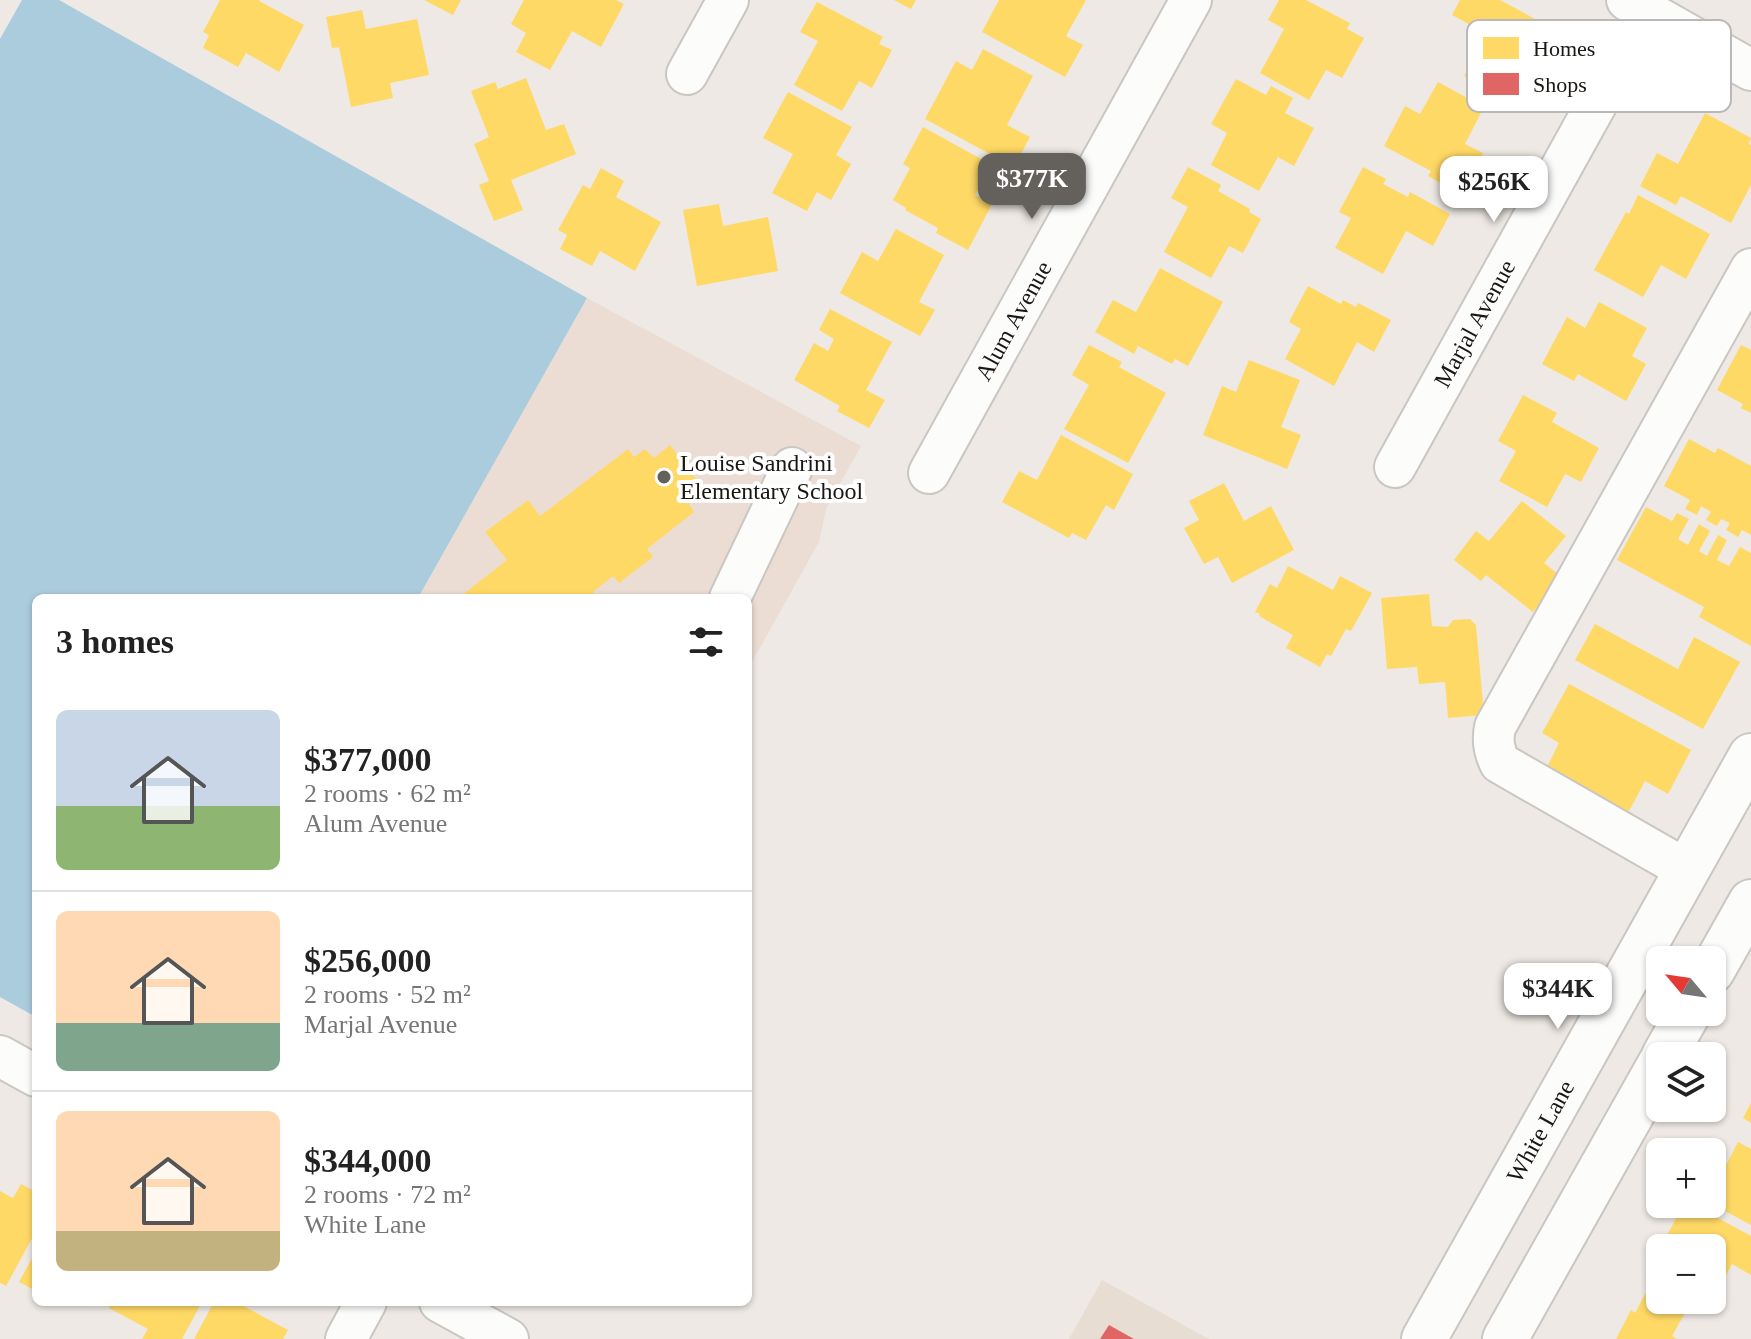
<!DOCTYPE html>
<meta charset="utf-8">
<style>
:root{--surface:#fff;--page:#f6f6f6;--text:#222;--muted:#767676;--line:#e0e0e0;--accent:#64605c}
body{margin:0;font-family:Georgia,serif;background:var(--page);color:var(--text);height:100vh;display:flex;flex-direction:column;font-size:30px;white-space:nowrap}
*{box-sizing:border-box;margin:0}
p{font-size:26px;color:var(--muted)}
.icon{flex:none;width:44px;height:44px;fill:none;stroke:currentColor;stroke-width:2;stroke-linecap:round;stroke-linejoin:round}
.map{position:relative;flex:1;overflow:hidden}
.panel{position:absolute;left:32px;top:594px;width:720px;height:712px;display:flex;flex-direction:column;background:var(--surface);border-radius:12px;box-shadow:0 2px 6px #0004}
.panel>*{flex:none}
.needle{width:52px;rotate:299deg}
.controls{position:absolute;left:1646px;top:946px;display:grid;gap:16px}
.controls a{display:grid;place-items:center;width:80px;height:80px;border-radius:12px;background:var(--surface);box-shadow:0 2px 6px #0004;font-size:40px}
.price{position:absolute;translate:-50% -68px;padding:0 18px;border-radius:16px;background:#fff;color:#222;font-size:26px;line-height:52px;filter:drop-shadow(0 2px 4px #0008)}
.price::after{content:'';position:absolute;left:50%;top:48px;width:24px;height:18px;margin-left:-12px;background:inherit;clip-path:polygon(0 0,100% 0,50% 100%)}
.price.on{background:var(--accent);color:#fff}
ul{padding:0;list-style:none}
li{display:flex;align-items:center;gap:24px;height:200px;padding:0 24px}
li+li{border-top:2px solid var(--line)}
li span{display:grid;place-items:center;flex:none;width:224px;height:160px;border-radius:12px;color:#555}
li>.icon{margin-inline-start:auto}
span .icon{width:96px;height:96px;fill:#fffc;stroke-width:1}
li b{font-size:34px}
h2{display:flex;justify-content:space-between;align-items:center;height:96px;padding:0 24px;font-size:34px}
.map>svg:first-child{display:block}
.built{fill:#e8ddd3}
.education{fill:#ecddd4}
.water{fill:#aaccdc}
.homes{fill:#ffd966}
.shops{fill:#e06666}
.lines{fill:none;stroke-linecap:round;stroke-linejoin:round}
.minor-casing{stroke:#cac6c2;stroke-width:44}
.major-casing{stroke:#cac6c2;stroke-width:48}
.minor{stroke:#fcfcfb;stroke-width:40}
.major{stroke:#fcfcfb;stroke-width:44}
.poi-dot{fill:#64605c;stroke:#fff;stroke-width:3}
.labels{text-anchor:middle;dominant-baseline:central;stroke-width:8;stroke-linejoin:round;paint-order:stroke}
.street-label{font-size:24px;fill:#191613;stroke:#fff}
.poi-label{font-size:24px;fill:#191613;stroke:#fff;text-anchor:start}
.key{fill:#fff;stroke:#bab9b8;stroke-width:2}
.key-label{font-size:22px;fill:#191613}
</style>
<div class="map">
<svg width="1751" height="1339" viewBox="0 0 1751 1339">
<rect width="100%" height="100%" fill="#eee9e4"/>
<!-- built -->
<path class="built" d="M 1102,1280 L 1209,1339 L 1069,1339 Z"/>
<!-- education -->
<path class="education" d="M 587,298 L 861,446 L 826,509 L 819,542 L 748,669 L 748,598 L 418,598 Z"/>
<!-- water -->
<path class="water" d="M 22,0 L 59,0 L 587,298 L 418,598 L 36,598 L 36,1017 L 0,997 L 0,39 Z"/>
<!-- homes -->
<g class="homes">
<path d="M 220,0 L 260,0 L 259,1 L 304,25 L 279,72 L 246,53 L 238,67 L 203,48 L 209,35 L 203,32 Z"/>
<path d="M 424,0 L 461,0 L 453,15 Z"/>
<path d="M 524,0 L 616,0 L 624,4 L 601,47 L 572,31 L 550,70 L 516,52 L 526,33 L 511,24 Z"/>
<path d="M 894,0 L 916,0 L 911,9 Z"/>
<path d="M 999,0 L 1086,0 L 1066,36 L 1083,45 L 1065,77 L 982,32 Z"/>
<path d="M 1279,0 L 1306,0 L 1350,23 L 1347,29 L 1364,38 L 1342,78 L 1326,70 L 1309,100 L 1260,73 L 1284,29 L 1268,20 Z"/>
<path d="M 1460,0 L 1500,0 L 1552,28 L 1533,62 L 1529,60 L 1508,100 L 1464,76 L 1487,34 L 1452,15 Z"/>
<path d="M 817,2 L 883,37 L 879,44 L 892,50 L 872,88 L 859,81 L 842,111 L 794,85 L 818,41 L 800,32 Z"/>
<path d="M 362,10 L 366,29 L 417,19 L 429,75 L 390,83 L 393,98 L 351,107 L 339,47 L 332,48 L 326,17 Z"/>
<path d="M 983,49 L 1033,76 L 1007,125 L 1030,137 L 1014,167 L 925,119 L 956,61 L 972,70 Z"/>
<path d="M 526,78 L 546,130 L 564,124 L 576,154 L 511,180 L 523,210 L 494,221 L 479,185 L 489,181 L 474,144 L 489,137 L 471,91 L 495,82 L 498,89 Z"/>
<path d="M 1236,79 L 1266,95 L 1271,86 L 1293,98 L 1285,113 L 1314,128 L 1294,166 L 1278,157 L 1259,191 L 1211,165 L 1227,133 L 1211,124 Z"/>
<path d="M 1438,82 L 1484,107 L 1465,144 L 1483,153 L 1461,194 L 1428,176 L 1431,171 L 1384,146 L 1405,106 L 1420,114 Z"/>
<path d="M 788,92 L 852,127 L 836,155 L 851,164 L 831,200 L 817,192 L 807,211 L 772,193 L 793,154 L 763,138 Z"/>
<path d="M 1705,113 L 1751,138 L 1749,144 L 1751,145 L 1751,185 L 1731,223 L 1681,196 L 1676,205 L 1640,186 L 1657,153 L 1678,164 Z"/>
<path d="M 923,127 L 992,165 L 975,195 L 992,204 L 968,250 L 936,233 L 938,228 L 905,210 L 906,208 L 893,200 L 910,168 L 903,164 Z"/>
<path d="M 1188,167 L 1221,185 L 1218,191 L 1250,209 L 1249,212 L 1261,219 L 1243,253 L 1229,246 L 1211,278 L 1164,252 L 1188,207 L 1171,198 Z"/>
<path d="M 1363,167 L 1386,179 L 1383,184 L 1408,197 L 1410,192 L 1450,214 L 1433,246 L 1406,231 L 1383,274 L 1335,248 L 1351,218 L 1339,212 Z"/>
<path d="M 601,168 L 624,181 L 616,197 L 661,222 L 635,271 L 600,251 L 592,266 L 560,249 L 567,235 L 558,230 L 583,185 L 590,189 Z"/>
<path d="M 1638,195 L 1710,234 L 1686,279 L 1661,265 L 1643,297 L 1594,270 L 1626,212 L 1629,214 Z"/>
<path d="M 719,204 L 723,226 L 768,217 L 778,271 L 697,286 L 683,210 Z"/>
<path d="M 896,229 L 944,255 L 919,302 L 935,310 L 920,336 L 840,293 L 862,252 L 878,261 Z"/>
<path d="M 1160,268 L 1223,302 L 1188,366 L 1175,359 L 1172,364 L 1138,346 L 1134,354 L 1095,332 L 1113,300 L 1136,312 Z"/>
<path d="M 1308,286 L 1341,304 L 1343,300 L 1356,307 L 1358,303 L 1391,320 L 1374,352 L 1357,342 L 1334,386 L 1285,359 L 1301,329 L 1289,322 Z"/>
<path d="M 1599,302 L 1647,328 L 1632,356 L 1646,364 L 1626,401 L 1578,374 L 1574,381 L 1542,364 L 1567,317 L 1585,328 Z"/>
<path d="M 830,309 L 892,342 L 866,390 L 885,400 L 869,428 L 837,411 L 840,406 L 794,380 L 814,343 L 828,351 L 834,339 L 819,330 Z"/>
<path d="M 1089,345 L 1122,362 L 1119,367 L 1166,393 L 1128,463 L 1064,429 L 1089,385 L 1072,375 Z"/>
<path d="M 1741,345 L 1751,350 L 1751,413 L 1741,408 L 1743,404 L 1717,390 Z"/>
<path d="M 1249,360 L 1300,380 L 1281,427 L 1301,435 L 1287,469 L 1203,435 L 1222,386 L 1236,392 Z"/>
<path d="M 1523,395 L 1557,413 L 1552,422 L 1599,448 L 1581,482 L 1565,474 L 1547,507 L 1499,481 L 1516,451 L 1498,441 Z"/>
<path d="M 1061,435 L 1133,474 L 1114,510 L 1106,505 L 1086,540 L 1072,533 L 1069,538 L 1002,502 L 1019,471 L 1037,480 Z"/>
<path d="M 1689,439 L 1715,453 L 1718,448 L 1751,466 L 1751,535 L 1742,530 L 1738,537 L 1726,530 L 1730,523 L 1721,519 L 1717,526 L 1706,520 L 1711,512 L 1701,506 L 1697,515 L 1685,509 L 1690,500 L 1664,486 Z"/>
<path d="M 670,445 L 706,492 L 689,504 L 694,512 L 647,549 L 653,557 L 619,583 L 613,576 L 593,592 L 598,598 L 462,598 L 461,596 L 507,560 L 485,532 L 528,500 L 540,516 L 628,449 L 634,457 L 645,449 L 654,458 Z"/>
<path d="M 1224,483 L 1244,521 L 1271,506 L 1294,550 L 1232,583 L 1218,557 L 1204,564 L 1184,528 L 1199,520 L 1189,501 Z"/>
<path d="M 1522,501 L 1566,536 L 1544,563 L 1562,577 L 1533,612 L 1486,575 L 1481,581 L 1454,560 L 1476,531 L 1489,541 Z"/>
<path d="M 1646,507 L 1672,521 L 1677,513 L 1689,519 L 1678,539 L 1688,545 L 1699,524 L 1710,531 L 1699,551 L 1707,556 L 1718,535 L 1727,540 L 1717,560 L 1729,566 L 1740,547 L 1751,553 L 1751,646 L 1699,617 L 1704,607 L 1617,560 Z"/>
<path d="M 1288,566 L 1333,590 L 1340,576 L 1372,593 L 1351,631 L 1346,629 L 1331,656 L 1327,654 L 1320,667 L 1286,648 L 1293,635 L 1259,616 L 1260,614 L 1255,612 L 1270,584 L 1277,588 Z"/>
<path d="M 1429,594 L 1432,626 L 1448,627 L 1453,620 L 1470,619 L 1476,625 L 1484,715 L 1448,718 L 1445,682 L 1419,684 L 1417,667 L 1387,669 L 1381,598 Z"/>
<path d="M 1595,624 L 1678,669 L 1694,637 L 1740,662 L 1703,729 L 1575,660 Z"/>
<path d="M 1569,684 L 1691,750 L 1668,794 L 1645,781 L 1628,813 L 1546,769 L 1559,743 L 1542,733 Z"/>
<path d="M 1751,1103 L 1751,1123 L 1743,1118 Z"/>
<path d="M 1738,1142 L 1751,1149 L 1751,1225 L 1712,1204 L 1712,1165 L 1723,1171 Z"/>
<path d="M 21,1184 L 36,1192 L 36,1231 L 6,1286 L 0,1283 L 0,1191 L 13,1198 Z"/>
<path d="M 1683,1206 L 1700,1215 L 1703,1210 L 1751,1236 L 1751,1275 L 1732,1264 L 1724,1279 L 1712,1273 L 1712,1248 L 1665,1248 L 1661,1246 Z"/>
<path d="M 36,1251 L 36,1291 L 19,1282 Z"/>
<path d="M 1651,1283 L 1660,1288 L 1660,1300 L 1683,1300 L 1690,1304 L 1672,1336 L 1677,1339 L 1616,1339 L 1631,1310 L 1635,1313 Z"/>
<path d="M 112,1302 L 202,1302 L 182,1339 L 142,1339 L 148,1329 L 109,1308 Z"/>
<path d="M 214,1302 L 236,1302 L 288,1330 L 283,1339 L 194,1339 Z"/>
</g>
<!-- shops -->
<path class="shops" d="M 1109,1325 L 1134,1339 L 1100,1339 Z"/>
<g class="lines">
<!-- minor casing -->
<g class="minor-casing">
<g id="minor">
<path d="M 1627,0 L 1751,70"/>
<path d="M 687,74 L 728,0"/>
<path id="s1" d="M 1395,467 L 1648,11"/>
<path id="s2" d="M 929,473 L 1191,0"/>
<path d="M 730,598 L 792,468"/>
<path d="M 1687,870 L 1500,763 C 1494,751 1492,741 1495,727 L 1751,269"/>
<path d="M 0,1056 L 36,1076"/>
<path d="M 440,1302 L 508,1339"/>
<path d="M 346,1339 L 366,1302"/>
</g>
</g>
<!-- major casing -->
<g class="major-casing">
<g id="major">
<path d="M 1712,971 L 1751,902"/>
<path d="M 1664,1056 L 1689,1012"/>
<path id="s3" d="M 1424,1339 L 1751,756"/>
<path d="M 1505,1339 L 1660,1064"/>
</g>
</g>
<!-- minor -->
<use href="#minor" class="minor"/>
<!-- major -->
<use href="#major" class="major"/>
</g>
<!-- markers -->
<circle class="poi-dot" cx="664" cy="477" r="8"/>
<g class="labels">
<!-- street labels -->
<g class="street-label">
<text stroke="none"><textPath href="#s2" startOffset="174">Alum Avenue</textPath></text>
<text stroke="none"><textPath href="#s1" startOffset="164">Marjal Avenue</textPath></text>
<text stroke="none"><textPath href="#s3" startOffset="238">White Lane</textPath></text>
</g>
<!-- poi labels -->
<g class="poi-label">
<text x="680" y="463">Louise Sandrini<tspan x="680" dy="28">Elementary School</tspan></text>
</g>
</g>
<!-- legend -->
<rect x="1467" y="20" width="264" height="92" rx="12" class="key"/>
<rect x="1483" y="37" width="36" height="22" fill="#ffd966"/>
<rect x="1483" y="73" width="36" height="22" fill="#e06666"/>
<g class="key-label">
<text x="1533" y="56">Homes</text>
<text x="1533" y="92">Shops</text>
</g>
</svg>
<div class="controls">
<a><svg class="needle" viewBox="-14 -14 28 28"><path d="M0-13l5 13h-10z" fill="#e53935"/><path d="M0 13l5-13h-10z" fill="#767676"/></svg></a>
<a><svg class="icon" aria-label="layers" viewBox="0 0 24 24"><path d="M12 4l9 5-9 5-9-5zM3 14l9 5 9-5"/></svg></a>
<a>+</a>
<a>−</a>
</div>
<b class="price on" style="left:1032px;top:221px">$377K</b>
<b class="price" style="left:1494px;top:224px">$256K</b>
<b class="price" style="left:1558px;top:1031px">$344K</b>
<section class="panel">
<h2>3 homes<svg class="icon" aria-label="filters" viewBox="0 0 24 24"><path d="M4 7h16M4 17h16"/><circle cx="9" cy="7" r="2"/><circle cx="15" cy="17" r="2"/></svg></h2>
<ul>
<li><span style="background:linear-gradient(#c9d6e8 60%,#8fb573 0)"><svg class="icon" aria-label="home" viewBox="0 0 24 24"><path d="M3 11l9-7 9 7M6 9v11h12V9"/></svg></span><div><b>$377,000</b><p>2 rooms · 62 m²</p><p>Alum Avenue</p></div></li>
<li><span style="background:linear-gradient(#ffd9b3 70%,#7fa58c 0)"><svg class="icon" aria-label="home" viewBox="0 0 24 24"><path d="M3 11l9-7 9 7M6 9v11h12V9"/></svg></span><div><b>$256,000</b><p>2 rooms · 52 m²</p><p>Marjal Avenue</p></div></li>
<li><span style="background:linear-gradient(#ffd9b3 75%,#c2b280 0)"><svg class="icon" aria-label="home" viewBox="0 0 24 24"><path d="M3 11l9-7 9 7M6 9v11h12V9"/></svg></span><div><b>$344,000</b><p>2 rooms · 72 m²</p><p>White Lane</p></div></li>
</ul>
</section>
</div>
